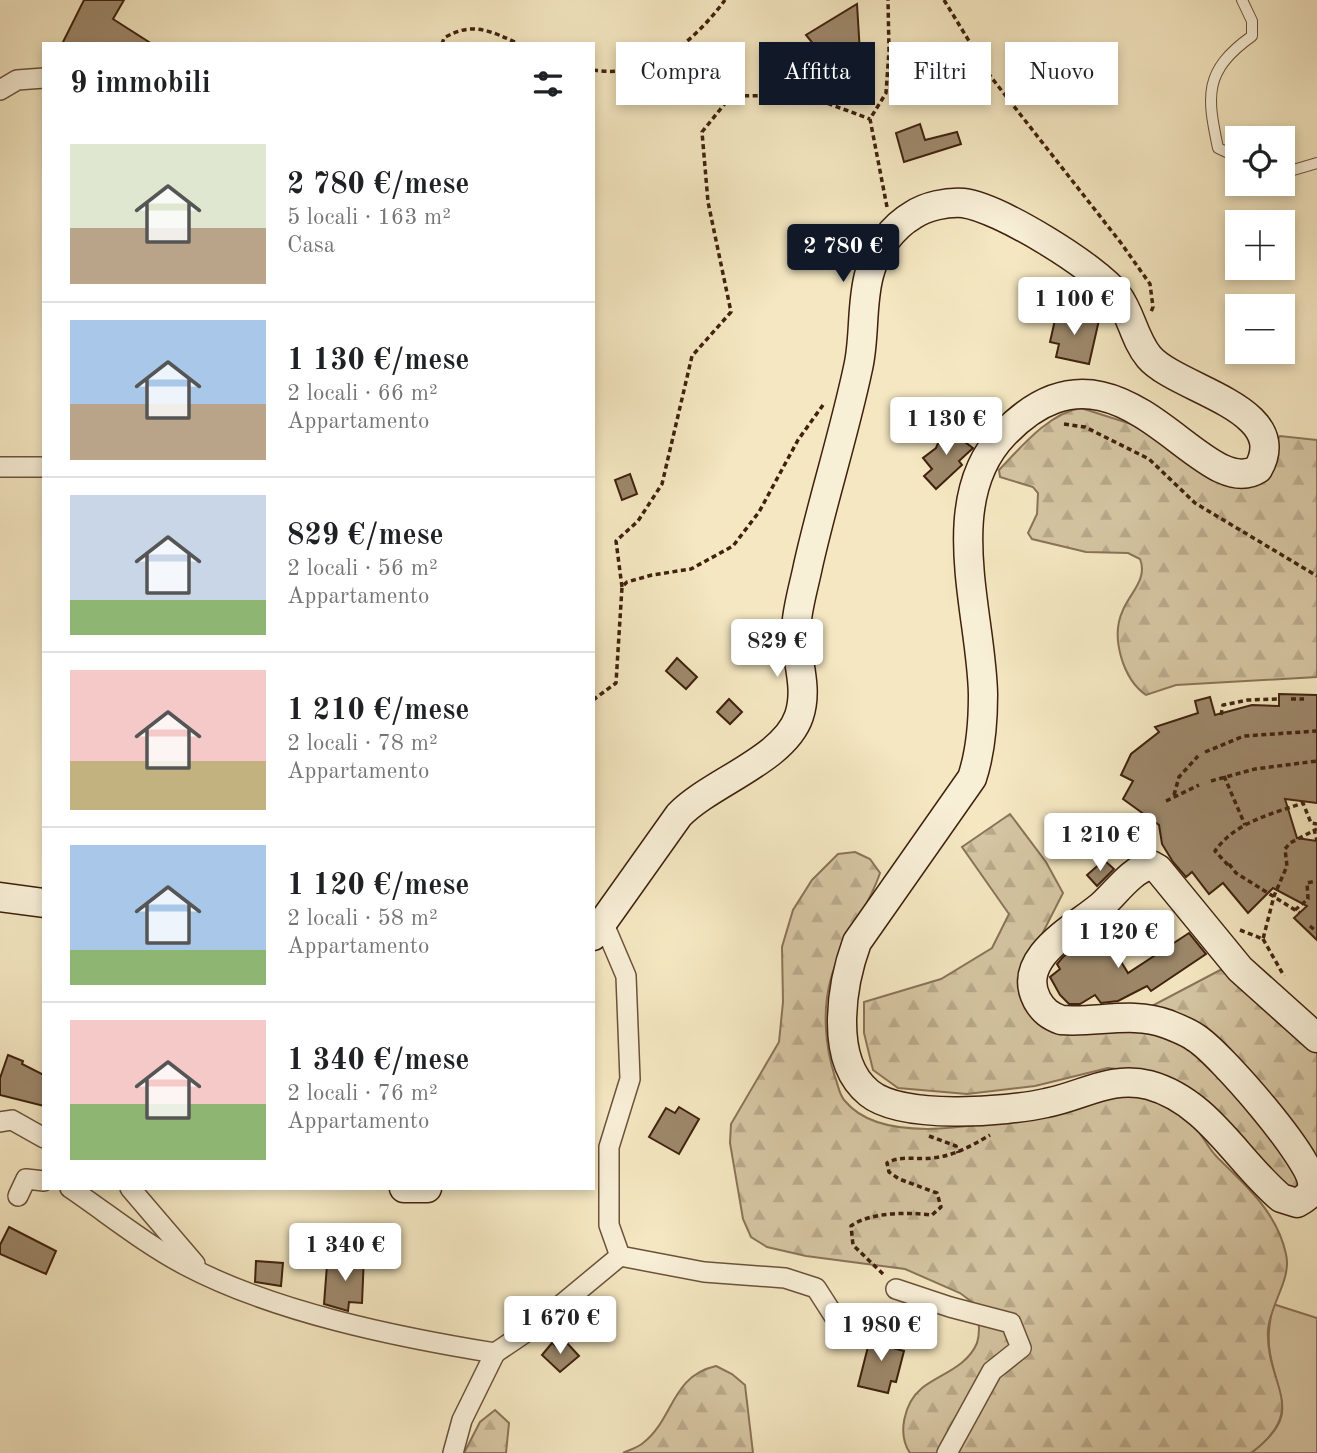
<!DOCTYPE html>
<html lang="it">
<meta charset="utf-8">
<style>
:root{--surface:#fff;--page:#f6f6f6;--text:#202124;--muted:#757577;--line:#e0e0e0;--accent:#111827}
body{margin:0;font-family:"Old Standard TT",serif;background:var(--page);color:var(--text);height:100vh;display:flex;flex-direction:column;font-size:26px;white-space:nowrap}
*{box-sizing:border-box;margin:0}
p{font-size:23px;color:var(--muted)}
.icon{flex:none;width:38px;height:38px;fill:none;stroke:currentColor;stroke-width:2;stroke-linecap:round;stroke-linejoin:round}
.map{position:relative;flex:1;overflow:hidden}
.drawer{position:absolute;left:42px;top:42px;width:553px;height:1148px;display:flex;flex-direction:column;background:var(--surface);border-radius:0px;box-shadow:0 4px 10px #0003}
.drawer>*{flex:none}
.guide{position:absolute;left:616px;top:42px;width:595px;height:63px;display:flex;gap:14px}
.buttons{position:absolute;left:1225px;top:126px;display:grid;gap:14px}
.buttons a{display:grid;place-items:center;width:70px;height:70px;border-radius:0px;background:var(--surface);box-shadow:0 4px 10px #0003;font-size:35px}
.price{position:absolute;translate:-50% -60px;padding:0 16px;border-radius:7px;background:#fff;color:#222;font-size:23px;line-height:46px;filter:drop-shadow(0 2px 4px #0008)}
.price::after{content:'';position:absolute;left:50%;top:42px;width:21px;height:16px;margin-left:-10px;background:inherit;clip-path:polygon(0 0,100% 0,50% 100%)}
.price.active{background:var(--accent);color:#fff}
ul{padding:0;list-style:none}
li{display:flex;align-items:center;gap:21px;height:175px;padding:0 28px}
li+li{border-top:2px solid var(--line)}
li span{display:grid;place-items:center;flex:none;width:196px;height:140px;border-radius:0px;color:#555}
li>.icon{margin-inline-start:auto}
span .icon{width:84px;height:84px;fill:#fffc;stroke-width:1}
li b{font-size:30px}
h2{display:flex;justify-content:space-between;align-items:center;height:84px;padding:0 28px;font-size:30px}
.tag{padding:0 24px;border-radius:0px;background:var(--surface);box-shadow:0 4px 10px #0003;font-size:24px;line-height:63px}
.tag.active{background:var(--accent);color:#fff}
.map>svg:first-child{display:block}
.grass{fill:#d5c5a2;stroke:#8a7358;stroke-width:2}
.forest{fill:url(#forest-firs);stroke:#8a7358;stroke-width:2}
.building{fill:#9d886b;stroke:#3f210d;stroke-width:2}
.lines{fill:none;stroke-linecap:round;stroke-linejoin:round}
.lane-casing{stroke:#6c523a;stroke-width:12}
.street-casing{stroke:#6c523a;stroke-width:22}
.secondary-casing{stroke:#3f210d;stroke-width:31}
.path{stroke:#3f210d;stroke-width:3.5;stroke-dasharray:5 3.5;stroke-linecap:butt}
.lane{stroke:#f8efd7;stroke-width:10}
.street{stroke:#f8efd7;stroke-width:19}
.secondary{stroke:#f8efd7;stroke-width:28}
</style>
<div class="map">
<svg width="1317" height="1453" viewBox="0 0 1317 1453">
<defs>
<pattern id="forest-firs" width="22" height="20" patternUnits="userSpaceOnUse" patternTransform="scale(1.75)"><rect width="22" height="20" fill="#d5c5a2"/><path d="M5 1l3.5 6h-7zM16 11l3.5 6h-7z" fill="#b8a98a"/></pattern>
</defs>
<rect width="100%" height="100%" fill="#f4e7c1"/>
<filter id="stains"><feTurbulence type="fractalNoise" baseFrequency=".00286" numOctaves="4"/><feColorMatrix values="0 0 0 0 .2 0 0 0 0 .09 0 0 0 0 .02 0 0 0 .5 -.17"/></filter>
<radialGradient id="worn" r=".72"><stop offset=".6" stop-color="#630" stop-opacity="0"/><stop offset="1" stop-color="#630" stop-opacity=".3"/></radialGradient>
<!-- grass -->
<path class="grass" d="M 1273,1304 L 1317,1318 L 1317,1453 L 1251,1453 C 1301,1415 1278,1401 1270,1353 C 1267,1336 1270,1321 1273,1304 Z"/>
<!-- forest -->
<g class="forest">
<path d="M 1081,408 L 1131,424 L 1243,482 L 1280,436 L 1317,440 L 1317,677 L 1176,685 L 1146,695 C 1123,679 1110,637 1123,610 C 1130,593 1148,579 1140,559 L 1128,553 L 1086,552 L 1032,539 L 1028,533 L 1037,514 L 1038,493 L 1033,487 L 1000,477 L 999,470 C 1021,447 1049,413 1081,408 Z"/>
<path d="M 1010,814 L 1046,862 L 1063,893 L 1035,948 L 1029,1001 C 1071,1012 1154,1026 1187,1048 C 1235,1079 1266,1132 1299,1177 L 1297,1186 L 1290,1189 L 1152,1073 L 1108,1068 L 1035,1086 L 967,1094 L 898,1088 L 873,1070 L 864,1033 L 864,1002 L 941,979 L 992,948 L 1009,914 L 962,847 Z"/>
<path d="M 855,852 L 870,859 L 880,873 C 868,909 841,942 831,978 C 822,1010 825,1046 835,1077 C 838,1084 839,1095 845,1101 C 885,1150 999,1122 1052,1110 C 1079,1105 1102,1093 1129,1096 C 1154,1098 1177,1110 1195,1127 C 1203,1136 1208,1148 1217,1157 C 1246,1186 1277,1212 1286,1254 C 1292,1279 1270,1304 1268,1330 C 1265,1385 1311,1408 1251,1453 L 910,1453 C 897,1434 904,1403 922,1388 C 940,1374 967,1367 977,1343 C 981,1331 978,1317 976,1305 L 960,1293 L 905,1269 L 806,1256 L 767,1247 L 751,1237 L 743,1219 L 730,1143 L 731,1124 L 779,1042 L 783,1002 L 782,947 L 793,910 L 812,880 L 838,854 Z"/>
<path d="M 1224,968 L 1317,1039 L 1317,1168 L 1148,1008 Z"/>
<path d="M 716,1366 L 732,1374 L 745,1385 L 753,1453 L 623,1453 C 629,1450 637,1448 643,1443 C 674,1419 671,1376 716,1366 Z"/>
<path d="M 495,1410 L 509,1423 L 506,1453 L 464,1453 L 480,1422 Z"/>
</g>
<!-- building -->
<g class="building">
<path d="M 84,0 L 124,0 L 113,19 L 152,44 L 62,44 Z"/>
<path d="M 857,4 L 860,53 L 836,72 L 806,35 Z"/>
<path d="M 920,124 L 925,140 L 957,132 L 961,144 L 904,162 L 896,133 Z"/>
<path d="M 1057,311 L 1099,320 L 1089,364 L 1056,357 L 1059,344 L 1050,342 Z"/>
<path d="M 944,429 L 969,437 L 965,442 L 973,448 L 959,461 L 962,465 L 936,489 L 924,476 L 932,469 L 923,458 L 936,448 Z"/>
<path d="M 630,474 L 637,494 L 622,500 L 615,480 Z"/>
<path d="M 677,658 L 697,677 L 686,689 L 666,671 Z"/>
<path d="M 1279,694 L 1317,695 L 1317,803 L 1285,799 L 1297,838 L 1317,841 L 1317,940 L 1294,918 L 1307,906 L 1273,888 L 1248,913 L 1223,883 L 1209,894 L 1192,872 L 1186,877 L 1173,862 L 1162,844 L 1159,825 L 1123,799 L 1133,781 L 1121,775 L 1131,754 L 1159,732 L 1155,727 L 1198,713 L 1195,701 L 1210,697 L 1215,715 L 1252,705 L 1279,706 Z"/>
<path d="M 729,699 L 742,712 L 730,724 L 717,712 Z"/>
<path d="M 1104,860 L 1114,869 L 1097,886 L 1087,875 Z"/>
<path d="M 1101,929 L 1128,973 L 1189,933 L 1206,954 L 1151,991 L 1147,986 L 1118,1001 L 1101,1003 L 1095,995 L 1080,1004 L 1069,1004 L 1060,995 L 1050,977 L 1060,969 L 1057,964 L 1063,957 Z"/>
<path d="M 8,1055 L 23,1061 L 22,1064 L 44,1075 L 44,1106 L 0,1095 L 0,1078 Z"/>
<path d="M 679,1107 L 699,1119 L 679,1154 L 649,1137 L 666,1108 L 675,1113 Z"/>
<path d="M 9,1227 L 56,1251 L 46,1274 L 0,1254 L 0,1245 Z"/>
<path d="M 348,1255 L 364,1256 L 362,1303 L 349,1302 L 348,1311 L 324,1304 L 327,1265 L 346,1267 Z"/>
<path d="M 256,1261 L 283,1263 L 281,1286 L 255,1282 Z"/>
<path d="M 872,1331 L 896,1337 L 893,1348 L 904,1351 L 896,1382 L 891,1381 L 888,1393 L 858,1386 Z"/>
<path d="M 552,1343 L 560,1350 L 567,1343 L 579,1356 L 560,1372 L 542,1355 Z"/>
</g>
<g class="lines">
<!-- lane casing -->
<g class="lane-casing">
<g id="lane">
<path d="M 1237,157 L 1218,148 C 1207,96 1203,71 1252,36 L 1252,21 L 1242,0"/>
<path d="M 1283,173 L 1317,163"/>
</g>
</g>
<!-- street casing -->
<g class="street-casing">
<g id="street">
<path d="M 0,90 L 17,80 L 44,78"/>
<path d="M 0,467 L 44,467"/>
<path d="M 603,922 L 626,976 L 630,1079 L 609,1147 L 609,1225 L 620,1256 L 704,1272 L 785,1278 L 816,1288 L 843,1330"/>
<path d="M 0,1122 L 12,1120 L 44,1138"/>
<path d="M 70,1188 C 107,1213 145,1244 185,1265 C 274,1312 396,1337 495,1353 L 538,1324 L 620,1256"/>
<path d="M 130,1188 L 195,1264"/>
<path d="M 18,1196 L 26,1179 L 44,1181"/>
<path d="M 896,1289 L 950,1307 L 1011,1323 L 1021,1348 L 992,1371 L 947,1453"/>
<path d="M 453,1453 L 462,1420 L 495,1353"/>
</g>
</g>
<!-- secondary casing -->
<g class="secondary-casing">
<g id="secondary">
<path d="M 0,897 L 44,903"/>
<path d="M 593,936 L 679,815 C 711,782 784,760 799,716 C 809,686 795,658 796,629 C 797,608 804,586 808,566 C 823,499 844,434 858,368 C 865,338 861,305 869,275 C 875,251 892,227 913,215 C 926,206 947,202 963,203 C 998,207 1096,267 1117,295 C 1131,313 1134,339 1149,357 C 1177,390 1293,408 1258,469 C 1200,506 1119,314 1004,434 C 939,501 982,615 983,695 C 983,724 981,751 972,778 L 857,942 C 842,983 828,1060 869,1093 C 902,1120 1006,1112 1046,1103 C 1083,1096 1111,1075 1149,1085 C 1208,1101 1237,1161 1281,1198 L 1297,1203 C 1306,1198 1313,1194 1312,1183 C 1311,1158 1220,1053 1196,1038 C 1188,1032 1177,1028 1167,1024 C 1133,1011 1097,1023 1061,1020 C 1050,1016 1043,1011 1037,1000 C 1015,958 1075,928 1101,906 C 1116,893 1131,870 1151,865 L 1158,869 L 1240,969 L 1317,1038"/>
<path d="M 404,1188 L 427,1188"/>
</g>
</g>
<!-- path -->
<g class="path">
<path d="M 944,0 L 991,77 L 1121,243 L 1150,284 L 1153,307 L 1151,312"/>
<path d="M 442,44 L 444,38 C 472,21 491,31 519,44"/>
<path d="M 593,70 C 650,79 693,43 725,0"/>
<path d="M 887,207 L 870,119 L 886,93 L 889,51 L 888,0"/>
<path d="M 1064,424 L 1085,427 L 1149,459 L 1195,503 L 1317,576"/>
<path d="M 622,587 L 616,541 L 638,521 L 662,484 L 692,356 L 731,312 L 708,202 L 702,132 L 731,96 L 805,95 L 870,119"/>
<path d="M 1291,699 L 1304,699"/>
<path d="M 593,700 L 616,683 L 622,587 L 627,582 L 652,575 L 691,569 L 733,546 L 759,512 L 798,440 L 823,405"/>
<path d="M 1221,715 L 1223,705 L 1248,700 L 1279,699"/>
<path d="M 1205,752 L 1244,736 L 1317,731"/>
<path d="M 1224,776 L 1245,825"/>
<path d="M 1211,781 L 1255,769 L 1317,761"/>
<path d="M 1174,795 L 1179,777 L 1198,756"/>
<path d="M 1166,801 L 1199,785"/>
<path d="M 1314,829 L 1317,841"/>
<path d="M 1144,844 L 1150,816"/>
<path d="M 1229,864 L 1236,873 L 1300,913"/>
<path d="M 1228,865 L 1215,851 C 1235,822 1272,814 1303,803 L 1311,823 L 1317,824"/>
<path d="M 1295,910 L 1308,899 L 1307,883 L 1317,881"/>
<path d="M 1310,926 L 1317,932"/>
<path d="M 1240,930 L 1263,939 L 1274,896 L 1287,866 L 1285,849 L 1290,843 L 1317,829"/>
<path d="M 1263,939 L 1284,976"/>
<path d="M 929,1136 L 956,1146 L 958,1153"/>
<path d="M 883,1274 L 853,1245 L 851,1226 C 870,1212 908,1212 932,1215 L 941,1207 L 937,1193 L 899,1179 L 889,1172 L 887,1163 C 900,1155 917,1160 932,1158 C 954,1156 971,1146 990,1135"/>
</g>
<!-- lane -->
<use href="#lane" class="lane"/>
<!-- street -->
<use href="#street" class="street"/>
<!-- secondary -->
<use href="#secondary" class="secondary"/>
</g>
<rect width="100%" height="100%" filter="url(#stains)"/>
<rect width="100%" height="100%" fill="url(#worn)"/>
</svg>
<div class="buttons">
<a><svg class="icon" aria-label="locate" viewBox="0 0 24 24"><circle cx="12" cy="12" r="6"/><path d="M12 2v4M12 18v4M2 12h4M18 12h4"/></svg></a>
<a>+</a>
<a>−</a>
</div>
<b class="price active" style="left:843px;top:284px">2 780 €</b>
<b class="price" style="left:1074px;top:337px">1 100 €</b>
<b class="price" style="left:946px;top:457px">1 130 €</b>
<b class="price" style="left:777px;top:679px">829 €</b>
<b class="price" style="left:1100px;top:873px">1 210 €</b>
<b class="price" style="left:1118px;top:970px">1 120 €</b>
<b class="price" style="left:345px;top:1283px">1 340 €</b>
<b class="price" style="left:560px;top:1356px">1 670 €</b>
<b class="price" style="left:881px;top:1363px">1 980 €</b>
<div class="guide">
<a class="tag">Compra</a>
<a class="tag active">Affitta</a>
<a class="tag">Filtri</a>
<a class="tag">Nuovo</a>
</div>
<section class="drawer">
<h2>9 immobili<svg class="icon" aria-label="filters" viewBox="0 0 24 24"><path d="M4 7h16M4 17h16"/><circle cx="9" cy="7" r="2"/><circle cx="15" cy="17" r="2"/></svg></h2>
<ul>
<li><span style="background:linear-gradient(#dfe7d0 60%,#b9a48a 0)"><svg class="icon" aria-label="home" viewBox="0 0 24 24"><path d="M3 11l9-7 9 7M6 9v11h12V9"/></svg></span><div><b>2 780 €/mese</b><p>5 locali · 163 m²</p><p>Casa</p></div></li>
<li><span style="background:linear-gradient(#a9c7e8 60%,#b9a48a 0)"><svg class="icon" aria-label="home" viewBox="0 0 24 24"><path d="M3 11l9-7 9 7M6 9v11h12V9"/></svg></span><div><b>1 130 €/mese</b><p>2 locali · 66 m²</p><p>Appartamento</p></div></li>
<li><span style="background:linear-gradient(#c9d6e8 75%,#8fb573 0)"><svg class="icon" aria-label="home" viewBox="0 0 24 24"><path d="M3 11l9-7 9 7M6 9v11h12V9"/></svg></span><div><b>829 €/mese</b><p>2 locali · 56 m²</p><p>Appartamento</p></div></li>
<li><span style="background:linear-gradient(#f6c9c9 65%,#c2b280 0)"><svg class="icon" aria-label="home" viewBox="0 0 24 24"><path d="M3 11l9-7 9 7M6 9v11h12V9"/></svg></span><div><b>1 210 €/mese</b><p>2 locali · 78 m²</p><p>Appartamento</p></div></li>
<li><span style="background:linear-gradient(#a9c7e8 75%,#8fb573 0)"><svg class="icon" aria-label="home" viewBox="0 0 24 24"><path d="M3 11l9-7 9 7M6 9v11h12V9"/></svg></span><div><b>1 120 €/mese</b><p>2 locali · 58 m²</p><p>Appartamento</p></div></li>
<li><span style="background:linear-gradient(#f6c9c9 60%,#8fb573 0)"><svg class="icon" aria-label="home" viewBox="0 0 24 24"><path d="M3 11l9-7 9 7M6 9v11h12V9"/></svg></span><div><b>1 340 €/mese</b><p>2 locali · 76 m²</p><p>Appartamento</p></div></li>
</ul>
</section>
</div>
